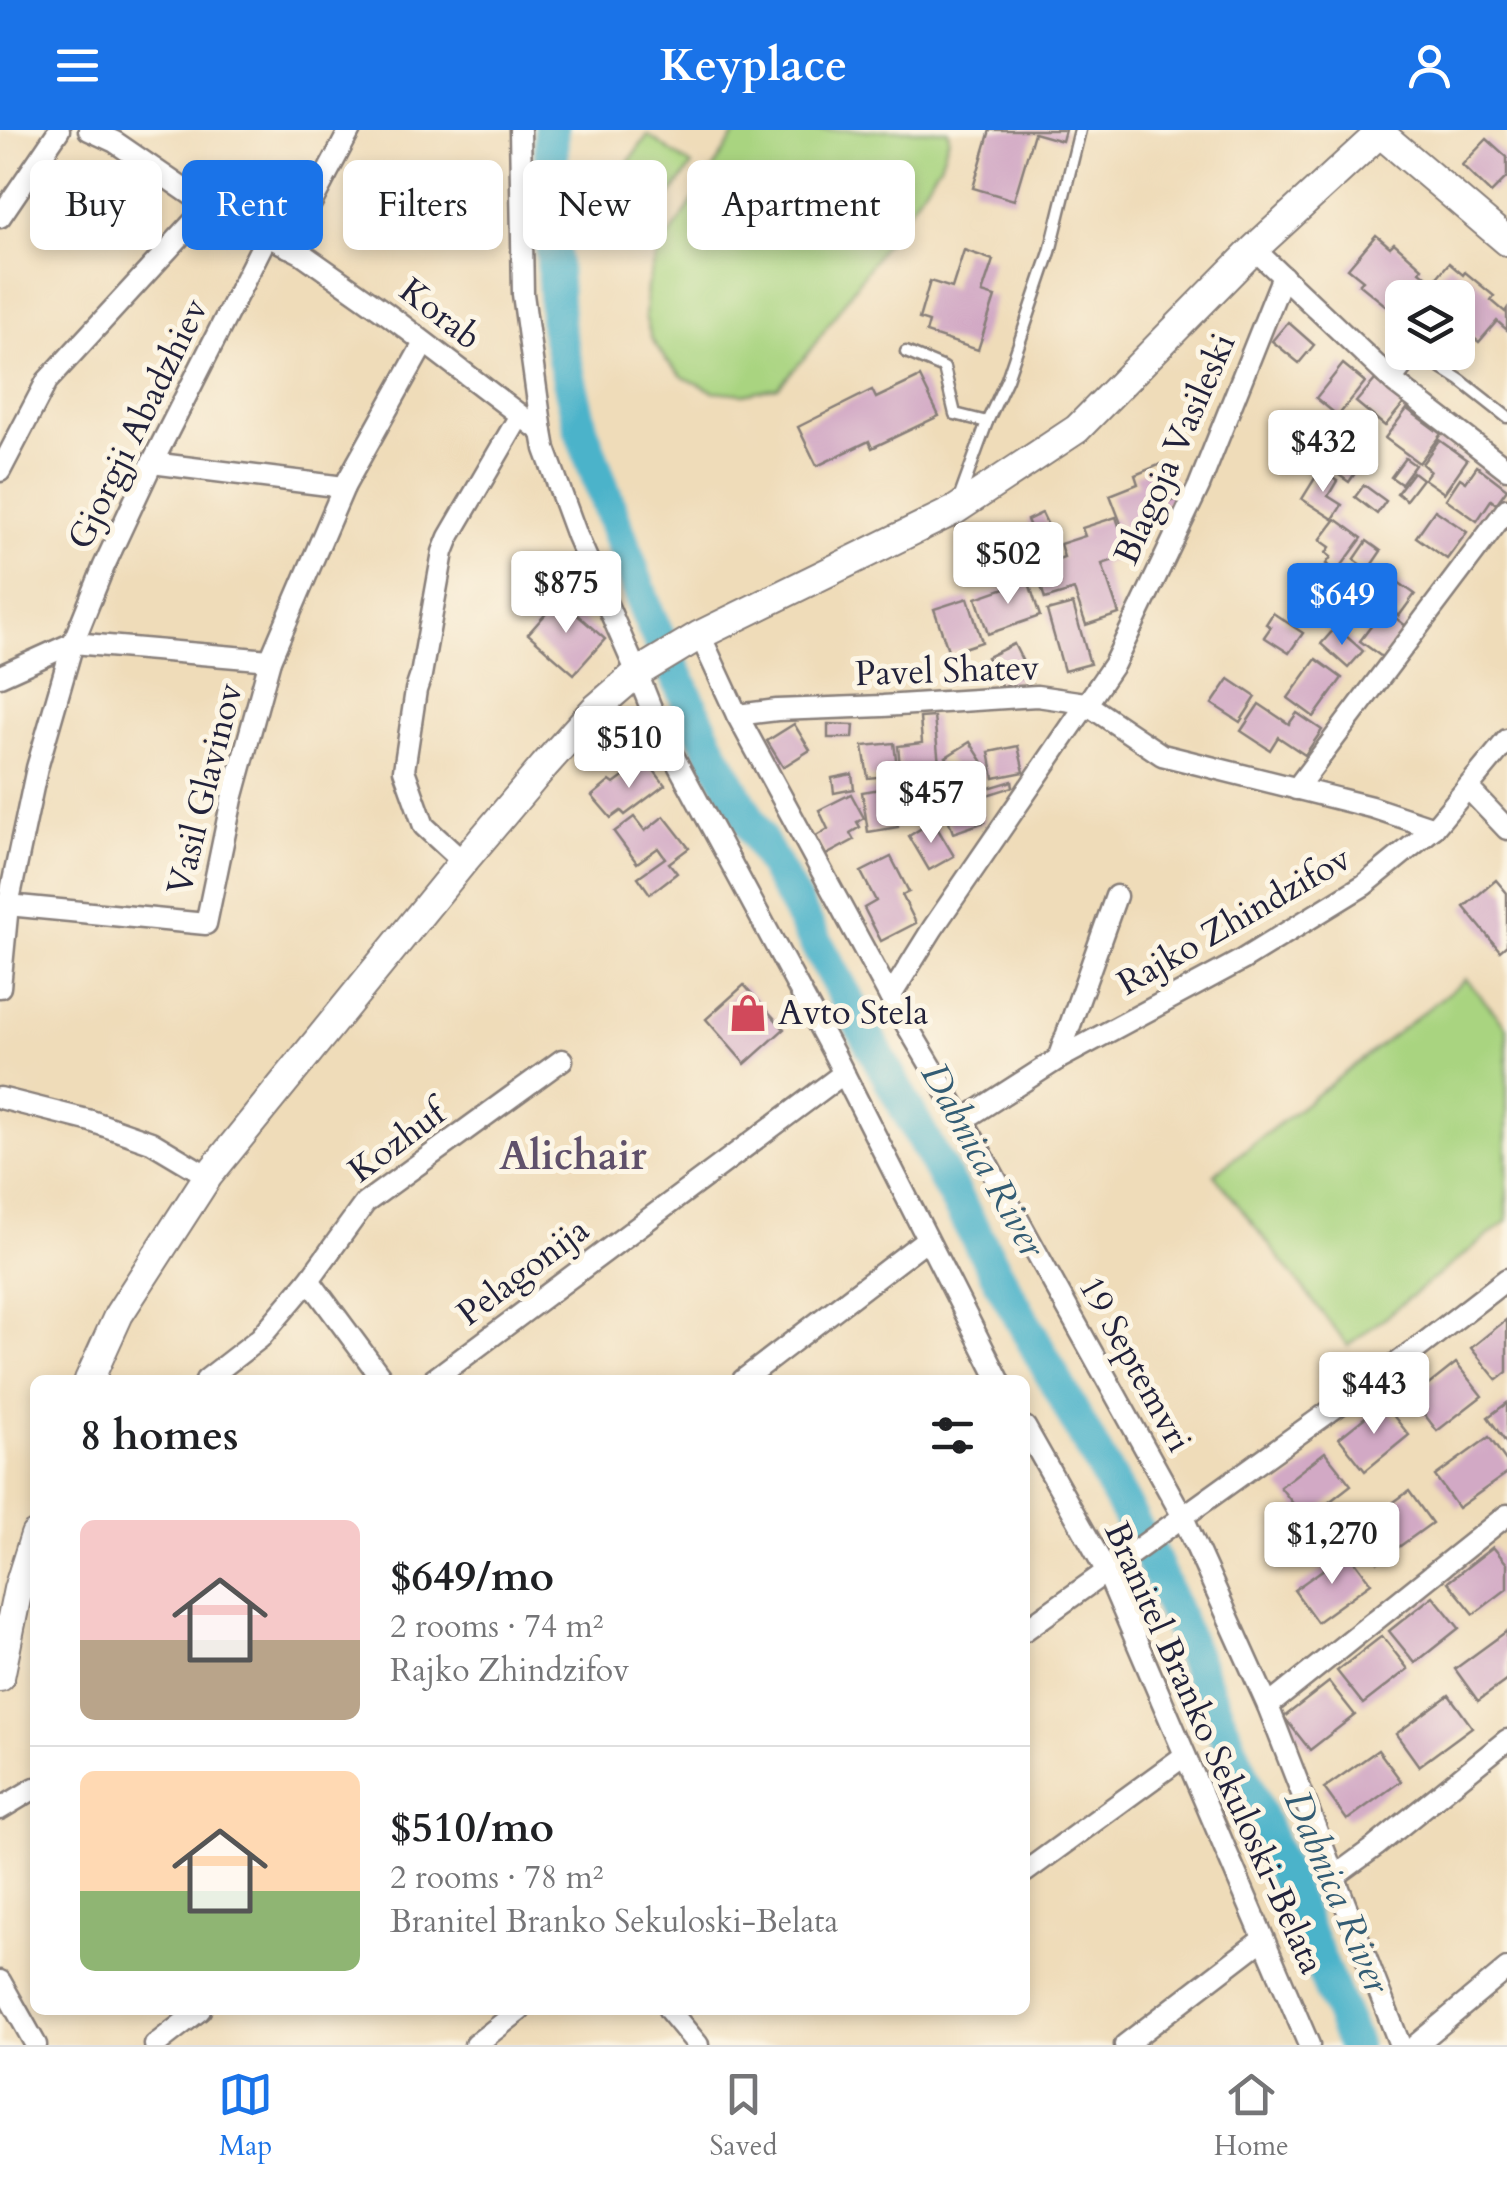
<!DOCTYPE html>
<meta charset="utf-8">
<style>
:root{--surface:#fff;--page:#f6f6f6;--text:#202124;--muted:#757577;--line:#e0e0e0;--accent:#1a73e8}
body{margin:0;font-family:Cardo,serif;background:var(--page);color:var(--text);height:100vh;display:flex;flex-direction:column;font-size:38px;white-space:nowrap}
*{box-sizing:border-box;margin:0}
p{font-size:32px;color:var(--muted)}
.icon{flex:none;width:55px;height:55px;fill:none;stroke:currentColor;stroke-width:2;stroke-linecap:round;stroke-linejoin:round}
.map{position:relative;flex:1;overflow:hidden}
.details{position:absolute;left:30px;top:1245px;width:1000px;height:640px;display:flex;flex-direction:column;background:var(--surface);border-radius:15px;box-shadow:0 5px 15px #0003}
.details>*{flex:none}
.hud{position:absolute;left:30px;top:30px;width:1000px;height:90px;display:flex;gap:20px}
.fabs{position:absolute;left:1385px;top:150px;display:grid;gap:20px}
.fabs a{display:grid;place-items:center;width:90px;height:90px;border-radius:15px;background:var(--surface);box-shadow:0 5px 15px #0003;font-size:50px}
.price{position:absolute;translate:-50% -85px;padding:0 22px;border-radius:10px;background:#fff;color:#222;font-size:32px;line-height:65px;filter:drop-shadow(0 2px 5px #0008)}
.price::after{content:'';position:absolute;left:50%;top:60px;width:30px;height:22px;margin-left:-15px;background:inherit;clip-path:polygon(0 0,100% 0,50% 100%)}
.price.active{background:var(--accent);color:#fff}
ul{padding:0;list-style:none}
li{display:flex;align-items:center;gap:30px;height:250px;padding:0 50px}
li+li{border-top:2px solid var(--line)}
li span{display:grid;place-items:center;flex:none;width:280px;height:200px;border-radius:15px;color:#555}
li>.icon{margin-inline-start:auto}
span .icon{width:120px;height:120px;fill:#fffc;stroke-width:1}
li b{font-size:42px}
h2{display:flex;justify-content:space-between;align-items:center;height:120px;padding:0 50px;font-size:42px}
.tag{padding:0 35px;border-radius:15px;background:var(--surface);box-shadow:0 5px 15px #0003;font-size:35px;line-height:90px}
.tag.active{background:var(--accent);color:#fff}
header{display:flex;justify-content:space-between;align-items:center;height:130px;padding:0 50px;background:var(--accent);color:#fff;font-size:45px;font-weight:800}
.menu{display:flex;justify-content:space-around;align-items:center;height:140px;border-top:2px solid var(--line);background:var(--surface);font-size:28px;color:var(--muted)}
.menu a{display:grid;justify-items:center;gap:5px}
.menu .active{color:var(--accent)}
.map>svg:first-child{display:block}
.green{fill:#a9d480;stroke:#667b5e;stroke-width:2.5}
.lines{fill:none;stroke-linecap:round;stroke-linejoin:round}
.river{stroke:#4cb3ca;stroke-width:35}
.building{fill:#d2a9c5}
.lane-casing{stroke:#887f7a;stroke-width:15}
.street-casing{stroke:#887f7a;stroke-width:25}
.secondary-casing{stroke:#887f7a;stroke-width:32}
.lane{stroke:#fff;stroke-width:10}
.street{stroke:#fff;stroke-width:20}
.secondary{stroke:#fff;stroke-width:28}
.labels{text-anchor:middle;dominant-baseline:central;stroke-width:10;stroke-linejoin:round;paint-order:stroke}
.street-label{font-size:35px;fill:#22223b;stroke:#fcf5e5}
.poi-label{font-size:35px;fill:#22223b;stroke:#fcf5e5;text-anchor:start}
.water-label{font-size:38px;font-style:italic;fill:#335c74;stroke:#fcf5e5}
.quarter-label{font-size:40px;font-weight:bold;fill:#60516b;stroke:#fcf5e5}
</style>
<header><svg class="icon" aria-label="menu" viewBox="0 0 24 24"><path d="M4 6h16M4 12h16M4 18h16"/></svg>Keyplace<svg class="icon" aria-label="person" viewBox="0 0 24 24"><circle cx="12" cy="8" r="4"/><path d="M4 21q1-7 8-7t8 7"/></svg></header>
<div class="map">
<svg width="1507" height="1915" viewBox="0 0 1507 1915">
<rect width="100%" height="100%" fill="#fcf5e5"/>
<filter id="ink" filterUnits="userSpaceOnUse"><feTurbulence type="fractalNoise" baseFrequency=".01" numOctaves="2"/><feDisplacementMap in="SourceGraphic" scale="20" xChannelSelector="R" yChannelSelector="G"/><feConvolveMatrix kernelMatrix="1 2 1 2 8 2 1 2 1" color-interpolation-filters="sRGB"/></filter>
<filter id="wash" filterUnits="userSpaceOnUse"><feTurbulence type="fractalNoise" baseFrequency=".0048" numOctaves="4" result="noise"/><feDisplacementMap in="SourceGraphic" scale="40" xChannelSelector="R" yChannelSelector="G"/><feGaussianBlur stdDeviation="2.25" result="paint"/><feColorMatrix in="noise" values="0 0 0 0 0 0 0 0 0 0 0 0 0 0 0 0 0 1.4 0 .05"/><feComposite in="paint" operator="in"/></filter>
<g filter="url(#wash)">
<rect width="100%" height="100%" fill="#efdcb9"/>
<!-- green -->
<g class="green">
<path d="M 738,0 L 948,0 L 949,8 L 940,35 L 807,225 L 778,257 L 744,264 L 713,261 L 683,247 L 666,230 L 651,208 L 645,186 L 647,157 L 656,128 Z"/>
<path d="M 648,5 L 692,36 L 643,103 L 600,72 Z"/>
<path d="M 1466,849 L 1507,897 L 1507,1091 L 1348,1216 L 1214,1044 Z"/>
</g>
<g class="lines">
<!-- river -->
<path class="river" d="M 551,0 L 552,102 L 557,198 L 581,299 L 648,485 L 713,624 L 1151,1426 L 1354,1915"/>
</g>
<g id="blocks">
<!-- building -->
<g class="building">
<path d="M 990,0 L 1065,0 L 1062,11 L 1034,3 L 1014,70 L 973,58 Z"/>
<path d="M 1487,9 L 1507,27 L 1507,47 L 1491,63 L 1462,35 Z"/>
<path d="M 1376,105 L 1390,117 L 1394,113 L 1422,138 L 1420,141 L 1433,152 L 1449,133 L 1463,145 L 1465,142 L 1494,166 L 1491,170 L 1505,182 L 1507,179 L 1507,200 L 1497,191 L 1479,212 L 1465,201 L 1463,204 L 1458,200 L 1458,168 L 1428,168 L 1423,164 L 1420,168 L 1402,168 L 1402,182 L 1394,175 L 1390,179 L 1359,154 L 1363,150 L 1348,138 Z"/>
<path d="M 964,120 L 993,130 L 982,163 L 995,167 L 978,220 L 926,203 L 929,192 L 919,189 L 930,151 L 952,158 Z"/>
<path d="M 1288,192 L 1314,215 L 1299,233 L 1272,211 Z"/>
<path d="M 1343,234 L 1365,252 L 1338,286 L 1316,268 Z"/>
<path d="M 920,247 L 939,286 L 872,318 L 869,311 L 817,336 L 798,297 L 872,260 L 876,268 Z"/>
<path d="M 1375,250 L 1404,273 L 1385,296 L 1356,272 Z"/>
<path d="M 1407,279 L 1441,304 L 1419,333 L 1385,308 Z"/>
<path d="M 1338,303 L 1368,324 L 1349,352 L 1319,331 Z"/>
<path d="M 1439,310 L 1467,330 L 1444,363 L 1424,349 L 1430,341 L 1422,334 Z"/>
<path d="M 1405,328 L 1415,335 L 1401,354 L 1391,347 Z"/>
<path d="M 1166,332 L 1180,368 L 1148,380 L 1153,393 L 1125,404 L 1110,365 L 1138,354 L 1135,345 Z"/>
<path d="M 1477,336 L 1507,359 L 1496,374 L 1491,370 L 1477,391 L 1446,369 L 1460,348 L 1466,352 Z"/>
<path d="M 1320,340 L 1337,351 L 1328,366 L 1342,375 L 1333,389 L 1302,369 Z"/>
<path d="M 1413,342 L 1422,349 L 1406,370 L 1397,363 Z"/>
<path d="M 1364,355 L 1386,371 L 1377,384 L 1355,367 Z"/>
<path d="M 1435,380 L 1467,402 L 1447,429 L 1416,407 Z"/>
<path d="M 1042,383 L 1052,404 L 1037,411 L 1027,390 Z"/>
<path d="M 1116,387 L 1129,425 L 1102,434 L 1119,484 L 1086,495 L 1074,460 L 1045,469 L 1035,437 L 1064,427 L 1060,414 L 1085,406 L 1082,398 Z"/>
<path d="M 1336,389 L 1362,408 L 1337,442 L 1326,434 L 1331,427 L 1326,423 L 1330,417 L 1320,410 Z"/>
<path d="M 1367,411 L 1381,421 L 1368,440 L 1354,430 Z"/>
<path d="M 1308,440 L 1333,458 L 1312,487 L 1293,473 L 1297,468 L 1291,463 Z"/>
<path d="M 1385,443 L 1415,464 L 1399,486 L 1369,465 Z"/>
<path d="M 1028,450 L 1040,486 L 988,504 L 976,468 Z"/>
<path d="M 968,468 L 982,512 L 949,523 L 934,479 Z"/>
<path d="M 559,469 L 605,509 L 574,544 L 528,504 Z"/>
<path d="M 1073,474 L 1090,534 L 1064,541 L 1047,481 Z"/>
<path d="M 1384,479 L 1406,496 L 1382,527 L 1360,511 Z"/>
<path d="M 1273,483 L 1303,503 L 1289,523 L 1264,507 L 1271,497 L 1266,494 Z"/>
<path d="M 1336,497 L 1363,521 L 1348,538 L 1321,514 Z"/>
<path d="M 1014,514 L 1029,544 L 1002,557 L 987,527 Z"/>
<path d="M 1316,529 L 1342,548 L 1314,587 L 1288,568 Z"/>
<path d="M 1229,549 L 1256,567 L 1240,592 L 1212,574 Z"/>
<path d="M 1259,574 L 1289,594 L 1297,583 L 1322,600 L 1305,625 L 1278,607 L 1270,620 L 1241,601 Z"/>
<path d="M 934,587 L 940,643 L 901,646 L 898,616 L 922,613 L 920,588 Z"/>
<path d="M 794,594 L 810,620 L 783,637 L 767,611 Z"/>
<path d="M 828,594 L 854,595 L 853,608 L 828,608 Z"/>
<path d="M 970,612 L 990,643 L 966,658 L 946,627 Z"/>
<path d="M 894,613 L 898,645 L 868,648 L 863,616 Z"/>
<path d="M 1018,616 L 1024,642 L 994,648 L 989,622 Z"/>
<path d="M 646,630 L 665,655 L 625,685 L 621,681 L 611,688 L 592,666 L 610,651 L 614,654 Z"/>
<path d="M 852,644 L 854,659 L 834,663 L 832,648 Z"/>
<path d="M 1012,651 L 1013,657 L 987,665 L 985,659 Z"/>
<path d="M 892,657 L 898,697 L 868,702 L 862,662 Z"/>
<path d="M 975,663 L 985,692 L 953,703 L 943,674 Z"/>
<path d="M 851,664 L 864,688 L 857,692 L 860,697 L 850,703 L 854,710 L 826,725 L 816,706 L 828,699 L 819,680 Z"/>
<path d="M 664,686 L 689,718 L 669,733 L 677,743 L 650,764 L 638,747 L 665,728 L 658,718 L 637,733 L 614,702 L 634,687 L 645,701 Z"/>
<path d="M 933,691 L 954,726 L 929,740 L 909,706 Z"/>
<path d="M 891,727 L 909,762 L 902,765 L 916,793 L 881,811 L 864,778 L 876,771 L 861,742 Z"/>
<path d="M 1496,750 L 1507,763 L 1507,815 L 1500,821 L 1464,777 Z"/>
<path d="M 744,855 L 784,899 L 745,934 L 706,889 Z"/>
<path d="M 1507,1189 L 1507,1242 L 1497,1250 L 1471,1218 Z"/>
<path d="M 1456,1233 L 1482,1266 L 1437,1301 L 1412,1268 Z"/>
<path d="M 1383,1273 L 1409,1305 L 1365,1341 L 1339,1308 Z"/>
<path d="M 1507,1273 L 1507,1314 L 1488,1287 Z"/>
<path d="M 1489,1307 L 1507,1332 L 1507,1343 L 1458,1378 L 1435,1346 Z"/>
<path d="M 1325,1322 L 1351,1355 L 1306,1390 L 1280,1357 Z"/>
<path d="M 1409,1361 L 1432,1393 L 1378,1432 L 1355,1400 Z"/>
<path d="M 1493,1417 L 1507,1434 L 1507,1459 L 1474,1484 L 1448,1452 Z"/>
<path d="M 1348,1422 L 1371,1453 L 1317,1492 L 1294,1460 Z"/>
<path d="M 1433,1466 L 1459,1498 L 1415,1533 L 1389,1501 Z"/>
<path d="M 1507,1501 L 1507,1550 L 1478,1571 L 1455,1539 Z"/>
<path d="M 1382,1506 L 1408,1539 L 1363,1574 L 1337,1541 Z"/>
<path d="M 1329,1552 L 1355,1585 L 1310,1620 L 1284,1587 Z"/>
<path d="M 1449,1565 L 1472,1597 L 1419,1636 L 1396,1604 Z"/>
<path d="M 1378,1620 L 1401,1651 L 1347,1690 L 1324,1658 Z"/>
</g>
</g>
</g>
<g filter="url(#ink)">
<use href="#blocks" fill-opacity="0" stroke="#887f7a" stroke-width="2.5"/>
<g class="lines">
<!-- lane casing -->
<g class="lane-casing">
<g id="lane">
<path d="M 906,222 L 944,238 L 955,284 L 987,292"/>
<path d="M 1395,253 L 1418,223 L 1460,250 L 1507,287"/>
<path d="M 959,369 L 987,292 L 1007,249 L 1050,122 L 1080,0"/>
</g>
</g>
<!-- street casing -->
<g class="street-casing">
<g id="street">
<path d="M 89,0 L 115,12 L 208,76 L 301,123 L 386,183 L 542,302"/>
<path d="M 520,0 L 523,164 L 542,302 L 545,319 L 577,406 L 637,543 L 661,603 L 834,924 L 999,1250"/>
<path d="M 0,87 L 59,0"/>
<path d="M 288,117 L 350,0"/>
<path d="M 1254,119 L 1395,253 L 1507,339"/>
<path d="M 152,333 L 344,357"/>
<path d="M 0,341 L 47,251 L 208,76"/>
<path d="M 700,505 L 737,585 L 890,867 L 963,990 L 1182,1385 L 1268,1576 L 1400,1915"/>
<path d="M 0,546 L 73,513 L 270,530"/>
<path d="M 737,585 L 777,580 L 883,576 L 1037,566 L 1085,573 L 1162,625 L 1371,677 L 1434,698"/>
<path d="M 1296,659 L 1507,379"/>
<path d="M 1469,659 L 1507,699"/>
<path d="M 463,732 L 424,696 L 404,640 L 416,560 L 421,545 L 443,422 L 449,407 L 519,287"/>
<path d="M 8,775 L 206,794 L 232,669 L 270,530 L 344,357 L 424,213"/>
<path d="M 0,857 L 8,775 L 37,638 L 73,513 L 104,436 L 152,333 L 267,106"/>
<path d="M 890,867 L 933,798 L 1114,534 L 1199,356 L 1283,146"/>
<path d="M 1058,929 L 1116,766"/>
<path d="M 0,968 L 91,991 L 151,1012 L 208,1046"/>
<path d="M 963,990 L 1058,929 L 1242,830 L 1364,755 L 1434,698 L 1507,610"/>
<path d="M 309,1150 L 383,1250"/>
<path d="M 206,1250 L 260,1208 L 309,1150 L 365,1073 L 562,930"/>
<path d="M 433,1250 L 844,943"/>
<path d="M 743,1250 L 927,1109"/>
<path d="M 1025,1297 L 1106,1440 L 1309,1915"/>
<path d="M 1025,1500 L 1414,1221 L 1507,1149"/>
<path d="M 1268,1576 L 1507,1385"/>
<path d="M 0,1679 L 35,1658"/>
<path d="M 1025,1742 L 1184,1626"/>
<path d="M 1335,1746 L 1376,1716 L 1507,1610"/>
<path d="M 0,1851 L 36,1915"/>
<path d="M 669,1880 L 698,1915"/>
<path d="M 155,1915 L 200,1880"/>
<path d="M 475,1915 L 520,1880"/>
<path d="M 1125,1915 L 1263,1809"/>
<path d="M 1416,1915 L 1507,1839"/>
</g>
</g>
<!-- secondary casing -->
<g class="secondary-casing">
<g id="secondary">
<path d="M 1380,3 L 1507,111"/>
<path d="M 89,1250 L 119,1184 L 208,1046 L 463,732 L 544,636 L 594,580 L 637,543 L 700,505 L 955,380 L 1077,299 L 1254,119 L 1383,0"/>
<path d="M 0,1547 L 18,1459 L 35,1405"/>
</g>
</g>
<!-- lane -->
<use href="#lane" class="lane"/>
<!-- street -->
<use href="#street" class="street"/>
<!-- secondary -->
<use href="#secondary" class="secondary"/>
</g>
</g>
<!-- icons -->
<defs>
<g id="shop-bare" transform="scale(3)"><path d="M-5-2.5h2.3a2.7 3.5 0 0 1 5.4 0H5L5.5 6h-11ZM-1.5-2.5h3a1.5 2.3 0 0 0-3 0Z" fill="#d1495b" stroke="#fcf5e5" stroke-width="2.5" paint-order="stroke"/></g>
</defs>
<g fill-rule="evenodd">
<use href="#shop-bare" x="748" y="883"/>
</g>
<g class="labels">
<!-- street labels -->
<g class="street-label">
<text transform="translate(440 184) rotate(38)">Korab</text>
<text transform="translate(138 294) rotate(-64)">Gjorgji Abadzhiev</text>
<text transform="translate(1175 319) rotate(-66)">Blagoja Vasileski</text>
<text transform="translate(947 541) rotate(-2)">Pavel Shatev</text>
<text transform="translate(205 659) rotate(-76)">Vasil Glavinov</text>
<text transform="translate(1234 791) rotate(-30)">Rajko Zhindzifov</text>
<text transform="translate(397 1012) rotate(-37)">Kozhuf</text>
<text transform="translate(523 1142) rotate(-37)">Pelagonija</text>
<text transform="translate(1135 1234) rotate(61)">19 Septemvri</text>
<text transform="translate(1214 1618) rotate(66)">Branitel Branko Sekuloski-Belata</text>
</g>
<!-- poi labels -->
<g class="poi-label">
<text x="778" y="883">Avto Stela</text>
</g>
<!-- water labels -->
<g class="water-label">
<text transform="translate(983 1030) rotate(61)">Dabnica River</text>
<text transform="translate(1337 1762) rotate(67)">Dabnica River</text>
</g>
<!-- quarter labels -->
<g class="quarter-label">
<text x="573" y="1026">Alichair</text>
</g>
</g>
</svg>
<div class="fabs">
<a><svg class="icon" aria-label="layers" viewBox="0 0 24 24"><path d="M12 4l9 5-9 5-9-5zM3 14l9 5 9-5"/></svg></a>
</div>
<b class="price" style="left:1323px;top:365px">$432</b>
<b class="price" style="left:1008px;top:477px">$502</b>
<b class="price" style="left:566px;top:506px">$875</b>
<b class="price active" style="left:1342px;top:518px">$649</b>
<b class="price" style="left:629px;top:661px">$510</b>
<b class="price" style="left:931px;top:716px">$457</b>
<b class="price" style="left:1374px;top:1307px">$443</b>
<b class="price" style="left:1332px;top:1457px">$1,270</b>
<div class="hud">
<a class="tag">Buy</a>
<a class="tag active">Rent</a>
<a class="tag">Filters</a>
<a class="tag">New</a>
<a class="tag">Apartment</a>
</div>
<section class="details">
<h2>8 homes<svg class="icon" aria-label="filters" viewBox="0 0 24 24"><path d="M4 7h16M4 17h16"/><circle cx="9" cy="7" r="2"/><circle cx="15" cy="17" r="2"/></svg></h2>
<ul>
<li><span style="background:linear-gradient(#f6c9c9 60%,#b9a48a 0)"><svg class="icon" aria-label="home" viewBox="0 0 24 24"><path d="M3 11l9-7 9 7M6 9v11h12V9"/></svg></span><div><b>$649/mo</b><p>2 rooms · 74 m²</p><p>Rajko Zhindzifov</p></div></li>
<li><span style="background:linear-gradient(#ffd9b3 60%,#8fb573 0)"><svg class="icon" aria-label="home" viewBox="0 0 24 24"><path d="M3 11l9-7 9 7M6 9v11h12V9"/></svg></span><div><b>$510/mo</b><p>2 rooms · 78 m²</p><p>Branitel Branko Sekuloski-Belata</p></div></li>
</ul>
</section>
</div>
<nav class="menu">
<a class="active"><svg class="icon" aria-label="map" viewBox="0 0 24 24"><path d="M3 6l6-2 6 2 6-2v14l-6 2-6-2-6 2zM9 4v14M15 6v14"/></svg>Map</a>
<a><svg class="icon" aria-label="saved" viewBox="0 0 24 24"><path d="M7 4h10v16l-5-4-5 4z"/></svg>Saved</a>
<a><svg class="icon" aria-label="home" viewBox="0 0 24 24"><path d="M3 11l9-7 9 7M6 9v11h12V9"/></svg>Home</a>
</nav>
